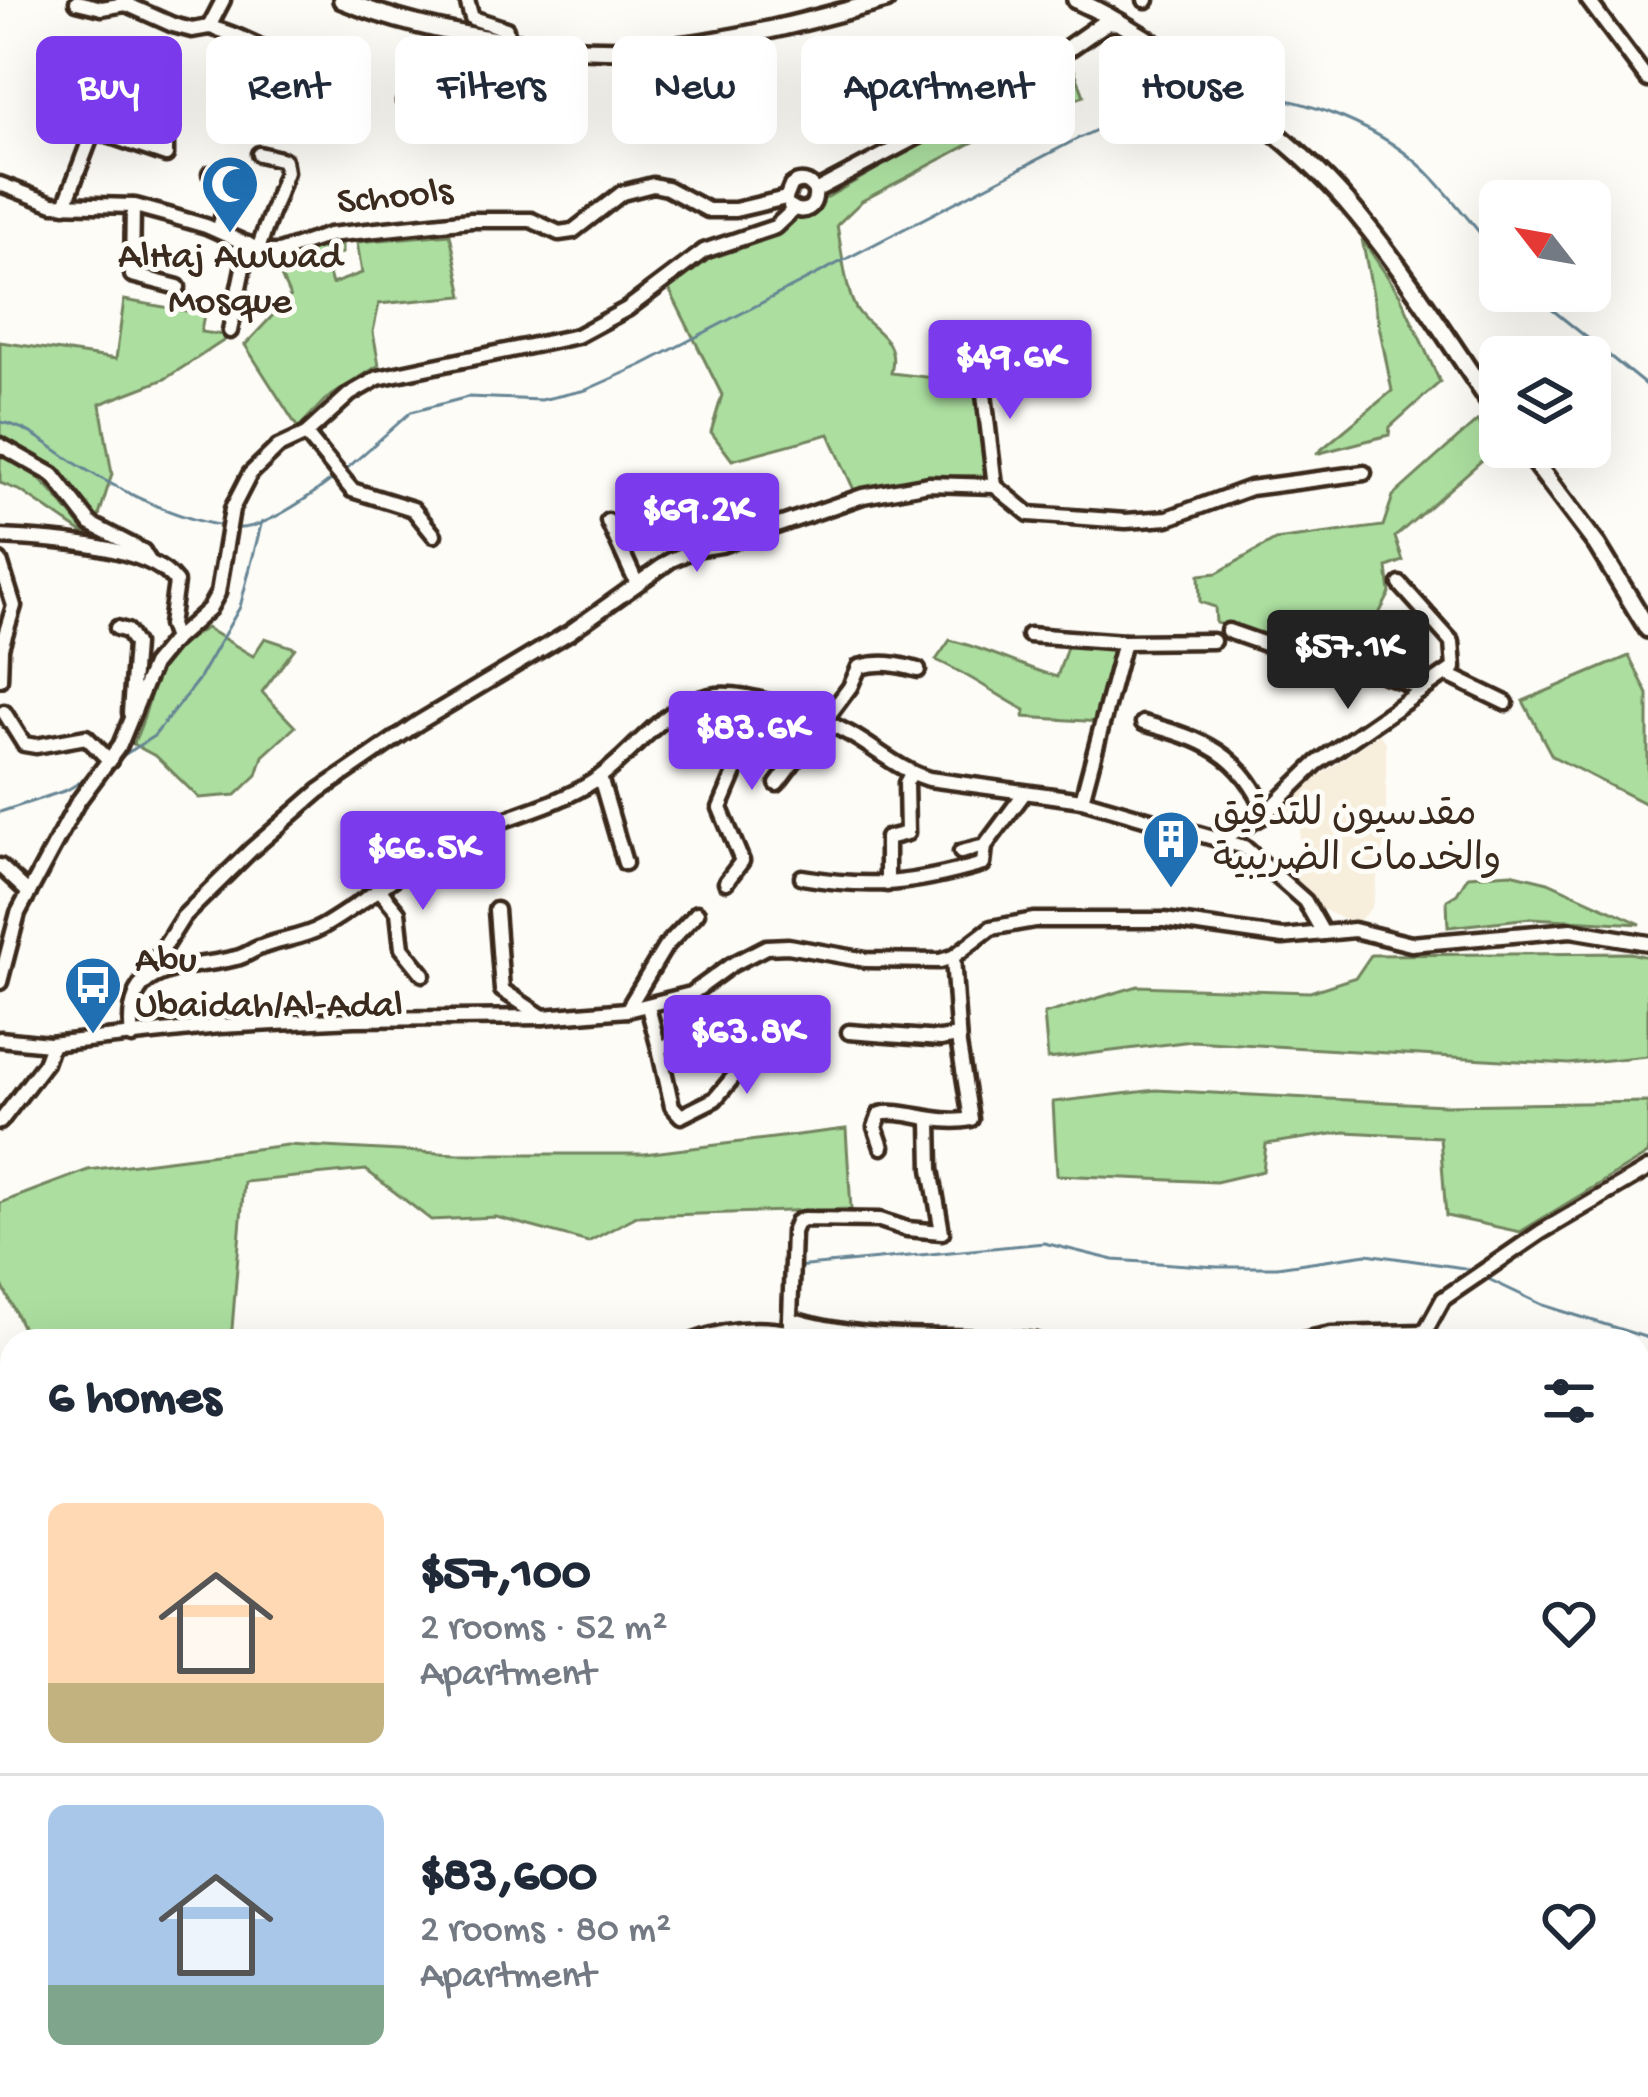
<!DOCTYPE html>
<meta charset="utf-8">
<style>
:root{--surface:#fff;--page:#f2f2f3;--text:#1f2937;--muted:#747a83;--line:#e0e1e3;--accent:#7c3aed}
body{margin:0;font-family:"Gochi Hand","Playpen Sans Arabic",sans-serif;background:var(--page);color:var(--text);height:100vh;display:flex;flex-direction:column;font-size:45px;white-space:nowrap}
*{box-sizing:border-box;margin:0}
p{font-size:39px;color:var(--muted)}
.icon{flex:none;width:66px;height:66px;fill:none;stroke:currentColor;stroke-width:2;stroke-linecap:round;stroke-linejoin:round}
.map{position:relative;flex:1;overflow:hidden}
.details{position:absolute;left:0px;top:1329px;width:1650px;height:768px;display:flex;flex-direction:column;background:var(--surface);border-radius:36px 36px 0 0;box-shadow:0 12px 48px #0002}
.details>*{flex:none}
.guide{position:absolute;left:36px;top:36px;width:1578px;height:108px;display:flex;gap:24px}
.needle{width:78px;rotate:301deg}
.controls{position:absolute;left:1479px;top:180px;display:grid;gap:24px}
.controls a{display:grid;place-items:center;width:132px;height:132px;border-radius:18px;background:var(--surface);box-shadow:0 12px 48px #0002;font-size:60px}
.price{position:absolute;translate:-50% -102px;padding:0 27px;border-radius:12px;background:var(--accent);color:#fff;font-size:39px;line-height:78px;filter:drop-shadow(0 3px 6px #0008)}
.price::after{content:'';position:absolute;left:50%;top:72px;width:36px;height:27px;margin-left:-18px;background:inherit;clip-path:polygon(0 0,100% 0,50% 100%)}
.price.on{background:#222;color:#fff}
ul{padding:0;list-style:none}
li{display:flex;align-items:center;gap:36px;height:300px;padding:0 48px}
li+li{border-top:3px solid var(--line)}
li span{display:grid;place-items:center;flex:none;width:336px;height:240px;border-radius:18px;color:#555}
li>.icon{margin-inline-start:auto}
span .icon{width:144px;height:144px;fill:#fffc;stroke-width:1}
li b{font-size:51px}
h2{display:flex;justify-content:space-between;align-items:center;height:144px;padding:0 48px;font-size:51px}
.chip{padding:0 42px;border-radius:18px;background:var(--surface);box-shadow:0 12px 48px #0002;font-size:42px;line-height:108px}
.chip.on{background:var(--accent);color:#fff}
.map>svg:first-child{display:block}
.built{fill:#f8eedc}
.green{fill:#abde9f;stroke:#73845e;stroke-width:3}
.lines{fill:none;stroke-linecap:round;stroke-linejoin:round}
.stream{stroke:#668594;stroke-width:3}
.minor-casing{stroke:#3b2a1e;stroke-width:21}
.major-casing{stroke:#3b2a1e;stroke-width:24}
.minor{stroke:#fdfcf7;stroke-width:12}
.major{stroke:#fdfcf7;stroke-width:15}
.labels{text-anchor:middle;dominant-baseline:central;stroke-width:10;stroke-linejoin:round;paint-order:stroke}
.street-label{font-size:39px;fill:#3b2a1e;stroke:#fdfcf7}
.poi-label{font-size:39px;fill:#3b2a1e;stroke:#fdfcf7;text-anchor:start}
</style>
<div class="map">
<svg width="1648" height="2097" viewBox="0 0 1648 2097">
<rect width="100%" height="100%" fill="#fdfcf7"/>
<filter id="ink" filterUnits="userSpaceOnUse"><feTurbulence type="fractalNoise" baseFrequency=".00833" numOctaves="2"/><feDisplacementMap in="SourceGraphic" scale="24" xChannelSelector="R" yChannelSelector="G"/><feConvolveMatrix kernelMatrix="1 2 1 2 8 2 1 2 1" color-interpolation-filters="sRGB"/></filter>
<g filter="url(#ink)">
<!-- built -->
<path class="built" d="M 1379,734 L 1386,742 L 1386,832 L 1372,907 L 1355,925 L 1320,908 L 1295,881 L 1301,819 L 1287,817 L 1284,808 L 1305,786 Z"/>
<!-- green -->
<g class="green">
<path d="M 1070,58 L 1084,96 L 1017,119 L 862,201 L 837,225 C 841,245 846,295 857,310 C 873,333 900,337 891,373 L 978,383 L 991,475 L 924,477 L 854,490 L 829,434 L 732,460 L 711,432 L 722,395 L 669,289 L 721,250 L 807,209 Z"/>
<path d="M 450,234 L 463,296 L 379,304 L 373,332 L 379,365 L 325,400 L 298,428 L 245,345 L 290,297 L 275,263 L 303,251 L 342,245 L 342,253 L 324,257 L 332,284 L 362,273 L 357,242 Z"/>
<path d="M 1362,239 L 1400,295 L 1440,382 L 1390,427 L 1389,435 L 1316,454 L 1392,391 Z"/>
<path d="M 124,300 L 204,314 L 201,332 L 231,336 L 165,379 L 100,404 L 112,474 L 98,519 L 59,472 L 0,440 L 0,342 L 116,359 Z"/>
<path d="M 1477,421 L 1498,446 L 1395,537 L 1403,561 L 1387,567 L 1390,593 L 1370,631 L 1348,623 L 1279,613 L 1274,638 L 1216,623 L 1215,607 L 1200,602 L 1199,575 L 1217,573 L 1275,540 L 1383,526 L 1393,496 Z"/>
<path d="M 0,449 C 38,472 62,501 88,537 L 21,491 L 0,483 Z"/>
<path d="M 206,628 L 253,656 L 265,638 L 295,648 L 262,692 L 295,727 L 263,756 L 257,775 L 236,795 L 199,798 L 157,757 L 133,744 C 162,685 140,666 206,628 Z"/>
<path d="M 950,640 C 987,649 1020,666 1057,677 L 1069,641 L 1114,646 L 1099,722 L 1024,717 L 1025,710 C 995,694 968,674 936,660 Z"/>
<path d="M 1629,656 L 1648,694 L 1648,805 L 1552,756 L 1523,701 Z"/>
<path d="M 1511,873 L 1548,882 L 1641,924 L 1531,918 L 1448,927 L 1447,900 L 1457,894 L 1468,876 Z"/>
<path d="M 1630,953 L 1648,957 L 1648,1056 L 1569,1064 L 1192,1041 L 1048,1059 L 1044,1014 L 1138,986 L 1310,992 L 1356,977 L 1371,955 Z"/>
<path d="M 1156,1090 L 1444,1105 L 1648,1102 L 1648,1154 L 1520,1232 L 1446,1216 L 1440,1137 L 1345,1132 L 1266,1144 L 1263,1171 L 1216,1182 L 1057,1175 L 1053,1102 Z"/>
<path d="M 846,1129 L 851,1209 L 637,1216 L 588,1242 L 496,1217 L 431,1220 L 366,1170 L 244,1182 L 231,1341 L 29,1341 L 0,1281 L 0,1203 L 88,1170 L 287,1145 L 457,1154 L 644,1154 Z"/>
</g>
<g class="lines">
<!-- stream -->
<g class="stream">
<path d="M 1237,92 C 1306,98 1384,126 1433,178 C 1456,203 1478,231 1500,257"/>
<path d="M 1529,291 L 1648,387"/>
<path d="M 0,422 C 33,427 55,452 83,468 C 125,493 176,519 224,526"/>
<path d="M 343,472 L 411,412 L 468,397 L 541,400 L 586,390 L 642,365 L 1077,139 L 1167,97 L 1209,91"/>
<path d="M 233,528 C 263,532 312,495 335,477"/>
<path d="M 116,760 L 154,736 L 198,680 L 240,607 L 262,521"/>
<path d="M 0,812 L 67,790 L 92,775"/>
<path d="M 796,1267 L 1044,1243 L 1114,1260 L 1217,1267 L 1277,1267 L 1367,1254 L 1464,1268 L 1475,1273"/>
<path d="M 1484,1277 L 1543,1305 L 1648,1338"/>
<path d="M 1638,1872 L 1648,1875"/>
</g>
<!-- minor casing -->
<g class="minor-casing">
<g id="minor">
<path d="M 467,0 L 472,18 L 506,29 L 508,40"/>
<path d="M 1145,0 L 1147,0"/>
<path d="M 1588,0 L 1648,80"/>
<path d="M 77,2 L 102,8 L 126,4 L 173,25 L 192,30 L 209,27 L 223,0"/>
<path d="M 209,27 C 245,35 309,72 339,95"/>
<path d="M 404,102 L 431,120 L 444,120 L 467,35"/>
<path d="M 210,174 L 232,185 L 218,231"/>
<path d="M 0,184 L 53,204 L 135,206 L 168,215 L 206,226 L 265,252 L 279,252 L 329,235 L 471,220 L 531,220 L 559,233 L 573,231 L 622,193 L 653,185 L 667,188 L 708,210 L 735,210 L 786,198"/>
<path d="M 815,191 L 980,104 L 1070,47"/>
<path d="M 786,198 L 791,186 C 800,179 810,181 815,191"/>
<path d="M 65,205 L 92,134 L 99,132 L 166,155 L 166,126"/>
<path d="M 133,206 L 132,275 L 178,287"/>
<path d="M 790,206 C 803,216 817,208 815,191"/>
<path d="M 258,249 L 286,172 L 284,160 L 259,154"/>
<path d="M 230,331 L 248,244"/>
<path d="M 980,361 L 995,486"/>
<path d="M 306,434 L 352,490 L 413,509 L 434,535"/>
<path d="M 0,445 L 53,475 L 91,524 L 143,551 L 149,561"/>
<path d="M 608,521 L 637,584"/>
<path d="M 0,537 C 45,539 148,544 176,582 L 170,625 L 175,639"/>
<path d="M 0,561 L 14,606 L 0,651"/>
<path d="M 117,628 L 127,631 L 135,644 L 130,713"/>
<path d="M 1228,631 L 1268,645 L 1338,658 L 1424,689"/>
<path d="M 1029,635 L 1124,642 L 1082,800"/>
<path d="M 1124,642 L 1213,641"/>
<path d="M 1446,674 L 1506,703"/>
<path d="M 0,679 L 1,650"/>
<path d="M 710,696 L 739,763 L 720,808 L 742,861 L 726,882"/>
<path d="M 4,712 L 24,744 L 36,746 L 86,737 L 110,761"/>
<path d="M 1143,723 C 1203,739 1241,753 1266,813"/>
<path d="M 600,777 L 625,863"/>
<path d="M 777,784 L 850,687 L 859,667 C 881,661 897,664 918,670"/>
<path d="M 1222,839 L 1263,816 L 1317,763 L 1454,668 L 1452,642 L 1400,584"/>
<path d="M 961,852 L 985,846 L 1023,795"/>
<path d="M 0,866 L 29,893"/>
<path d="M 802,877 C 872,889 914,884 983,864 L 985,846"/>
<path d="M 887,884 L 887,838 L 907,833 L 906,783 L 911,774"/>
<path d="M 378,888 L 398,912 L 402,948 L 423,974"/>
<path d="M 496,910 L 502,990 L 543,1017"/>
<path d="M 0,982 L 18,913 L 77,803 L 120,745 L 153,665 L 171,643 L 209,609 L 218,593 L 232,509 L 250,474 L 278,447 L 306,434 L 350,394 L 378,378 L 577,336 L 627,309 L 704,251 L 775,227 L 794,209"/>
<path d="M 136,992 L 183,917 L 251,850 L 319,791 L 418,723 L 570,632 L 671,560 L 696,549 L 721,545 L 863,496 L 929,484 L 995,486 L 1029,514 L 1126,521 L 1168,518 L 1250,488 L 1364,473"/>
<path d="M 648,1007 L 659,1048 C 677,1043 710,1027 725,1028 L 733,1042 L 735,1075 L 715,1099 L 681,1116 L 672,1106 L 659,1048"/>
<path d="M 627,1010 L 665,947 L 697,913"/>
<path d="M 849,1032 L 940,1039 L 958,1036"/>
<path d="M 132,1037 C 122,960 183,971 236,958 C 246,956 252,950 261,947 C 281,939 303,938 322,927 C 372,898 415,858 468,834 C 510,815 556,806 594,781 C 634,755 662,705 711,696 C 746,689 820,717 850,734 C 877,749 899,770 929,779 L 1082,800 L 1244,847 L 1305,901 L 1323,933"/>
<path d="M 0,1039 L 49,1044 L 219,1026 L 354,1019 L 543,1017 L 627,1010 L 691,994 L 731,965 L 766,947 L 788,946 L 866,960 L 940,961 L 953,957 L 991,928 L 1034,920 L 1164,920 L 1283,937 L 1354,930 L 1411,944 L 1571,930 L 1648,943"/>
<path d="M 930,1121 L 931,1169 L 942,1232 L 907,1229 L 880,1220 L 804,1219 L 797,1222 L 793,1232 L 790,1319 C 871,1345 953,1332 1036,1341"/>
<path d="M 0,1122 L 45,1063 L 52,1044"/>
<path d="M 882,1147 L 875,1127 L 880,1114 C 904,1108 937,1126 971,1119 L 959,1045 L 953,957"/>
<path d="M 694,1341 C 727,1328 758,1326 793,1333 L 790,1319"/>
<path d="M 1298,1341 L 1331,1334 L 1424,1332"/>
<path d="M 1420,1341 L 1443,1299 L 1541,1232 L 1648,1169"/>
<path d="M 0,1509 L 12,1513"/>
<path d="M 0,1609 L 12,1610"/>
<path d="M 1638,1671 L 1648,1676"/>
<path d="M 0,1701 L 12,1708"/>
<path d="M 0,1748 L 12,1744"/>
<path d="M 1638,1784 L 1648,1789"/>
<path d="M 0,1841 L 12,1838"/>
<path d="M 0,1969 L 12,1975"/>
<path d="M 63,2085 L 66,2097"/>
<path d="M 460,2085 L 461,2087"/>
<path d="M 538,2085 L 542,2097"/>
<path d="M 605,2085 L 617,2097"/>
<path d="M 757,2085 L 777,2097"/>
<path d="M 1325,2085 L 1360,2097"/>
<path d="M 184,2097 L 193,2085"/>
<path d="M 255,2097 L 257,2085"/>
<path d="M 319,2097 L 326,2085"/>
<path d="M 481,2097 L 502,2085"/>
<path d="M 807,2097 L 820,2085"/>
<path d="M 1102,2097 L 1103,2085"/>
<path d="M 1207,2097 L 1207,2085"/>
</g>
</g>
<!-- major casing -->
<g class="major-casing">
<g id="major">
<path d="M 342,0 C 433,37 572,57 670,47 C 744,39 815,19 886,0"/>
<path d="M 1076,0 C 1157,37 1288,134 1346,201 C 1404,268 1451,344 1500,417"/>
<path d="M 1070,47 L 1106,22 L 1118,22"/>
<path d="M 1523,447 L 1597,545 L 1648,629"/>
</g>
</g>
<!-- minor -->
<use href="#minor" class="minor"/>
<!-- major -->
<use href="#major" class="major"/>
</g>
</g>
<!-- icons -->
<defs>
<g id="mosque-pin" transform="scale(3)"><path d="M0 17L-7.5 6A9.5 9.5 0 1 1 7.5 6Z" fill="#1f6fb2" stroke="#fdfcf7"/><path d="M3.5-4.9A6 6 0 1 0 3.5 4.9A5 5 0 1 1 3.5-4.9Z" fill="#fff"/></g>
<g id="building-pin" transform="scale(3)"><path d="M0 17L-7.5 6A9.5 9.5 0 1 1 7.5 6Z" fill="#1f6fb2" stroke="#fdfcf7"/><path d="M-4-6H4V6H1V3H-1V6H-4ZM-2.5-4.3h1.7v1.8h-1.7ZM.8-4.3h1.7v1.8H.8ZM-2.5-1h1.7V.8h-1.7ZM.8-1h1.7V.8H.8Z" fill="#fff"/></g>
<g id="bus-pin" transform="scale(3)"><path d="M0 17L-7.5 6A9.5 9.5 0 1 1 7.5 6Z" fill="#1f6fb2" stroke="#fdfcf7"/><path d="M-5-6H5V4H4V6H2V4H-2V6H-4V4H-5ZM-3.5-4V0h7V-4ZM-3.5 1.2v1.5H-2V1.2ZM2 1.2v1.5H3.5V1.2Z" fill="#fff"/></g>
</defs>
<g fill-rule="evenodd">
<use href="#mosque-pin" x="230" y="184"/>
<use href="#building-pin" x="1171" y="839"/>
<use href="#bus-pin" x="93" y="985"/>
</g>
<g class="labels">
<!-- street labels -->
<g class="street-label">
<text transform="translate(395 199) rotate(-6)">Schools</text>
</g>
<!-- poi labels -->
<g class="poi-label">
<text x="230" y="259" text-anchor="middle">AlHaj Awwad<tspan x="230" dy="45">Mosque</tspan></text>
<text x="1213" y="817">مقدسيون للتدقيق<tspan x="1213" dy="45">والخدمات الضريبية</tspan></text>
<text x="135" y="963">Abu<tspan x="135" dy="45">Ubaidah/Al-Adal</tspan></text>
</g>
</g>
</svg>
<div class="controls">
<a><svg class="needle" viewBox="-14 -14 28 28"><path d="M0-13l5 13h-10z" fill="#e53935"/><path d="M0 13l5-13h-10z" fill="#747a83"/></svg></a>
<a><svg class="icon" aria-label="layers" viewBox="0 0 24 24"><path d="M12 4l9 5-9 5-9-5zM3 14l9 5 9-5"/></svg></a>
</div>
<b class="price" style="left:1010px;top:422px">$49.6K</b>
<b class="price" style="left:697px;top:575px">$69.2K</b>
<b class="price on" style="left:1348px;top:712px">$57.1K</b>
<b class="price" style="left:752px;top:793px">$83.6K</b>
<b class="price" style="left:423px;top:913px">$66.5K</b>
<b class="price" style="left:747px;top:1097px">$63.8K</b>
<div class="guide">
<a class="chip on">Buy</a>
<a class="chip">Rent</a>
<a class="chip">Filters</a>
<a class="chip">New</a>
<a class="chip">Apartment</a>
<a class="chip">House</a>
</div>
<section class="details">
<h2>6 homes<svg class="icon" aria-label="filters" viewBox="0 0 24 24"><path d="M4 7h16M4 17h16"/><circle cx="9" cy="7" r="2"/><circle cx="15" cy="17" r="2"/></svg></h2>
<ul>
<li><span style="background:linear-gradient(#ffd9b3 75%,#c2b280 0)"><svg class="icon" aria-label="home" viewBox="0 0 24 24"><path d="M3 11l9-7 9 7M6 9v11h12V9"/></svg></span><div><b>$57,100</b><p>2 rooms · 52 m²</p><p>Apartment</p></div><svg class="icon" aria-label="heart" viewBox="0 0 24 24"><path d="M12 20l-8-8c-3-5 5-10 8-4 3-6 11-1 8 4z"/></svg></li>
<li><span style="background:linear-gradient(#a9c7e8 75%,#7fa58c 0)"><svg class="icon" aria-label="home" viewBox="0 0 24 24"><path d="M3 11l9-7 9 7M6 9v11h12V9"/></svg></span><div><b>$83,600</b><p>2 rooms · 80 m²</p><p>Apartment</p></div><svg class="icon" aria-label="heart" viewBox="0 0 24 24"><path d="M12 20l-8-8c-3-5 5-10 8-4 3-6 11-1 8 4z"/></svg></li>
</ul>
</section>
</div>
